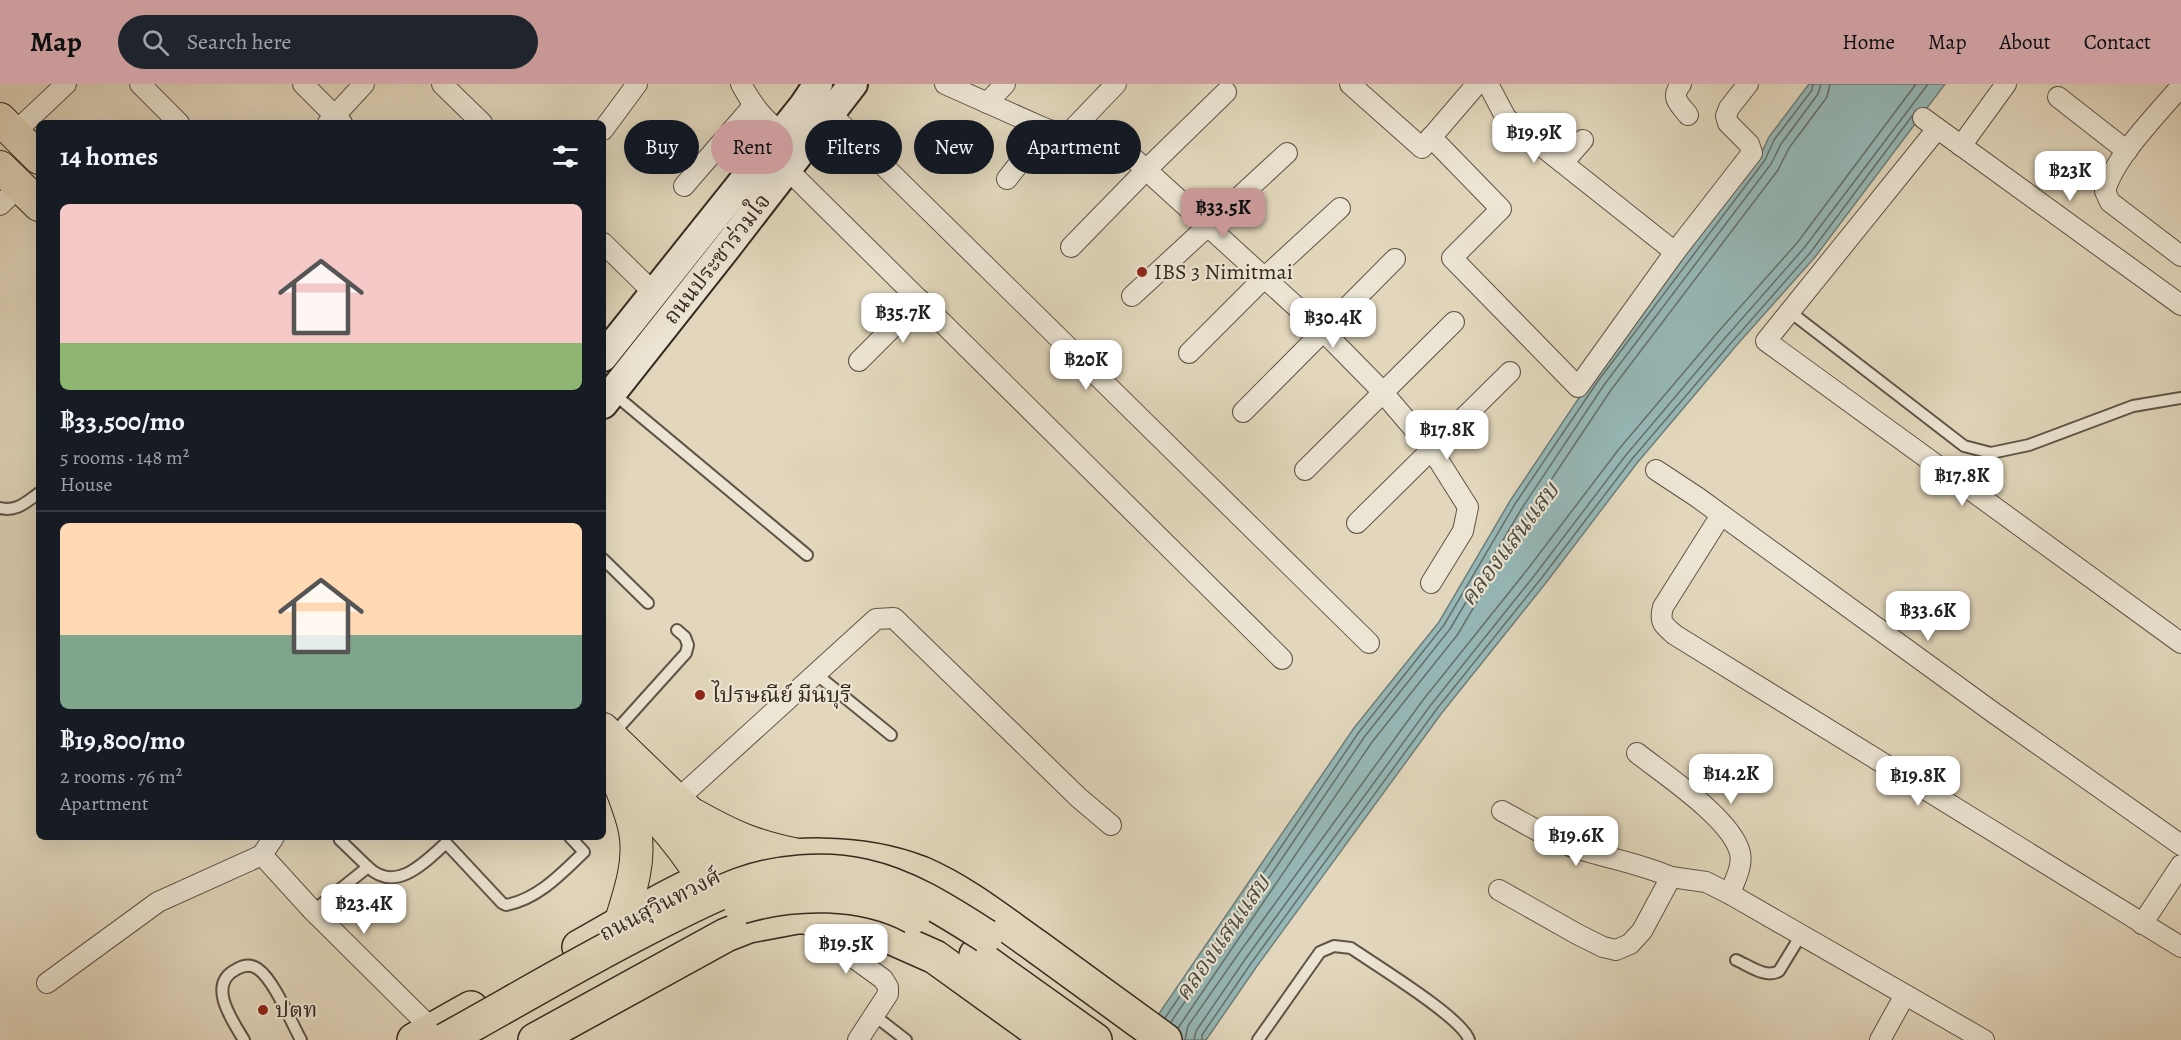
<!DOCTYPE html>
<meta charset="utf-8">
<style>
:root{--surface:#171b24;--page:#20242c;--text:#f1f3f6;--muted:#9ea1a6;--line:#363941;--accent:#c59692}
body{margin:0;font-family:Alegreya,"Noto Serif Thai",serif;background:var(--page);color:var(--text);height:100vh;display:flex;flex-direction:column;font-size:22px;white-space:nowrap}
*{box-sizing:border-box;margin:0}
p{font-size:20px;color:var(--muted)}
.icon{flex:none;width:33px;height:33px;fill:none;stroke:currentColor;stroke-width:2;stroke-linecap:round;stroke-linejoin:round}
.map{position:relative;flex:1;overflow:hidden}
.drawer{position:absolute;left:36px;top:36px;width:570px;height:720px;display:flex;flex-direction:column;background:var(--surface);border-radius:9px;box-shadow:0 6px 24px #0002}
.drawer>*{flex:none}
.top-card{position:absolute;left:624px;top:36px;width:570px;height:54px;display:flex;gap:12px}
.price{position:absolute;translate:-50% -51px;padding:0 14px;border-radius:12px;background:#fff;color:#222;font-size:20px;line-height:39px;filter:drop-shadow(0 2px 3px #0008)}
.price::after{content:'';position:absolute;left:50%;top:36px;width:18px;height:14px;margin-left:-9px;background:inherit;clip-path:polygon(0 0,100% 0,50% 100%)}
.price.selected{background:var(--accent);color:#111}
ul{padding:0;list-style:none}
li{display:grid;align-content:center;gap:12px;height:318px;padding:0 24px}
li+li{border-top:2px solid var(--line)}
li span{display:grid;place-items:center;height:186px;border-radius:9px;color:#555}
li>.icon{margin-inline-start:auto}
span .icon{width:108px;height:108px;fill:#fffc;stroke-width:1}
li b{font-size:26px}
h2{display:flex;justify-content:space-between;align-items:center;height:72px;padding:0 24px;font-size:26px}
.tag{padding:0 21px;border-radius:27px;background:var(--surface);box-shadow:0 6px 24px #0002;font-size:21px;line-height:54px}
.tag.selected{background:var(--accent);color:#111}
header{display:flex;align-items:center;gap:36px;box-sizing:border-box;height:84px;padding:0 30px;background:var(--accent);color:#111}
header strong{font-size:28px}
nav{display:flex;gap:33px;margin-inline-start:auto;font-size:21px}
.search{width:420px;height:54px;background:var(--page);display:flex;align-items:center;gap:15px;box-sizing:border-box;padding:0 21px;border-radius:33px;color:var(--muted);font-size:22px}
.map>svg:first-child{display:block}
.water{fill:#96b8b7;stroke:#6f7f7a;stroke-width:1.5}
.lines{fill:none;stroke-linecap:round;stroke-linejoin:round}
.shore{stroke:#65706a;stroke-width:1.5}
.lane-casing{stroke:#605446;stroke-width:14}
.street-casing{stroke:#605446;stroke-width:22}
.secondary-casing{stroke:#34291e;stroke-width:32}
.primary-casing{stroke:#34291e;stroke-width:34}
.highway-casing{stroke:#34291e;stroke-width:36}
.lane{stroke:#ece5d3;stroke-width:10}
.street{stroke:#ece5d3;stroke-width:20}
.secondary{stroke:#ece5d3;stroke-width:28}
.primary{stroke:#e2d7bc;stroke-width:32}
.highway{stroke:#e2d7bc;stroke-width:33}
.highway-bridge-casing{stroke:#34291e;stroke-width:36;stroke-linecap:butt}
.highway-bridge{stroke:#e2d7bc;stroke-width:33}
.poi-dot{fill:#8f2418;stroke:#ece5d3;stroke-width:2}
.labels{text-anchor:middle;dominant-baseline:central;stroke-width:4.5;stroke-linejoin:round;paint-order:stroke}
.street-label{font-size:22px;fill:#34291e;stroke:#ece5d3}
.poi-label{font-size:22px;fill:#34291e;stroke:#ece5d3;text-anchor:start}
.water-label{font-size:24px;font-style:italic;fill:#4c4d44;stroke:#ece5d3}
</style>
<header>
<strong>Map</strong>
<div class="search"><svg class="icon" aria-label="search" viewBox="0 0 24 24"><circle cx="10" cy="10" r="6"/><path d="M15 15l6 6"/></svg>Search here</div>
<nav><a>Home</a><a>Map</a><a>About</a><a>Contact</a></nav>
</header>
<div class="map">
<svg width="2181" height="956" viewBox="0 0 2181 956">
<rect width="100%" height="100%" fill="#e2d7bc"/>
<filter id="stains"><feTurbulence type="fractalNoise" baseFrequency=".00333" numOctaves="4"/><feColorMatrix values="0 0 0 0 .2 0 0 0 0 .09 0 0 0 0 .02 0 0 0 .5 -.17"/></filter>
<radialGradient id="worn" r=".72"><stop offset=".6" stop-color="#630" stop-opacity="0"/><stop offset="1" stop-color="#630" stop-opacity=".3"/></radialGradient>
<!-- water -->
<path class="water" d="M 1809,0 L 1945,0 L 1815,173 L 1735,263 L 1637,379 L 1545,500 L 1441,630 L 1257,882 L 1206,956 L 1141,956 L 1354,644 L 1439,538 L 1510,417 L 1593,293 L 1760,72 L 1769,53 Z"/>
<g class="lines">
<!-- shore -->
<g class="shore">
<path d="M 1165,934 L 1359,648 L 1444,541 L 1515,420 L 1598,297 L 1765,76 L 1774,56 L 1812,6 L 1813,0"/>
<path d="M 1171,938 L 1365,652 L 1450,545 L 1522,424 L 1604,301 L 1771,80 L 1781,60 L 1818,10 L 1821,0"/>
<path d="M 1178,944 L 1372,658 L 1458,550 L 1529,429 L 1611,306 L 1778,86 L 1789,64 L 1827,13 L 1830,0"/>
<path d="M 1185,956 L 1188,942 L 1239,869 L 1423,616 L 1527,486 L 1619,365 L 1718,248 L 1797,159 L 1916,0"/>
<path d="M 1194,956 L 1196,947 L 1246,874 L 1430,622 L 1534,492 L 1626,371 L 1725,254 L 1804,164 L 1928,0"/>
<path d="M 1202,956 L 1202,951 L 1252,878 L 1436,626 L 1540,496 L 1632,375 L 1731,259 L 1810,169 L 1912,32"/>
</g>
<!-- lane casing -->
<g class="lane-casing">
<g id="lane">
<path d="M 1789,227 L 1964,362 L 1991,369 L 2029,361 L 2133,322 L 2181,314"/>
<path d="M 614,310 L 807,471"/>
<path d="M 0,424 C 17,428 26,418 39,409"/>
<path d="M 603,475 L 648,519"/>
<path d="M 816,590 L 891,651"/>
<path d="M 613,650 L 686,569 L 688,561 L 685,553 L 677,546"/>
<path d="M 342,753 L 340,756 L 368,783"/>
<path d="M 313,827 L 368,783 C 396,810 425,778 446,759 L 502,819 L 506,821 C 538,815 561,790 584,768 L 570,753"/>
<path d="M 1736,876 C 1748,881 1766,895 1779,887 L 1801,851"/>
<path d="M 875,932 L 906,956"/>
<path d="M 244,956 C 232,936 206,900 237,885 C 244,881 251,880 258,885 C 274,896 291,938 301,956"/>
<path d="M 1258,956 L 1320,868 L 1334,862 L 1351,864 C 1374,880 1463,934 1469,956"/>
</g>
</g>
<!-- street casing -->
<g class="street-casing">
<g id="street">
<path d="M 140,0 L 179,39"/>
<path d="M 303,0 L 342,39"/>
<path d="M 442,0 L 482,39"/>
<path d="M 741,0 C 753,22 762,33 781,49"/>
<path d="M 945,0 L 1046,45 L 1111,63 L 1132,73 L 1324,248 L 1379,304 L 1432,366 L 1468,423 L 1463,447 L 1431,499"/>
<path d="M 1350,0 L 1422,64 L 1477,0"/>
<path d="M 1488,0 L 1506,34 L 1675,168"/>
<path d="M 1681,0 C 1670,14 1679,19 1688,31"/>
<path d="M 2181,2 C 2157,31 2115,72 2105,107 L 2110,118 L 2181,172"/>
<path d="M 2058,13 L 2127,67"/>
<path d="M 987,19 L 1005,0"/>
<path d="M 830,29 L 1369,559"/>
<path d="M 1923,34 L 2181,221"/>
<path d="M 328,39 L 364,0"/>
<path d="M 1937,45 L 1766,257 L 2181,559"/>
<path d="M 603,46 L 637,0"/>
<path d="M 14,49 L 66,0"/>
<path d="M 1068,50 L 1116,0"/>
<path d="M 1431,53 L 1501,125 L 1452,174 L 1578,303 L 1675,168 L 1752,69 L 1749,60 L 1728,39 L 1726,32 L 1729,24 L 1748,0"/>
<path d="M 1961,62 L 2006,0"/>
<path d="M 1563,79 L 1583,56"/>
<path d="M 787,85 L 1282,575"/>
<path d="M 1007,95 L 1046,45"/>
<path d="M 684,102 L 753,22"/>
<path d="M 0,121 L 19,103"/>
<path d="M 603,159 L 654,209"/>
<path d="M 1071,163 L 1146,86 L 1226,8"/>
<path d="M 1132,212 L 1287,69"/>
<path d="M 1189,269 L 1264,194 L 1340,124"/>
<path d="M 859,277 L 920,216"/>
<path d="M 1243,328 L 1395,175"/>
<path d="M 1305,386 L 1454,238"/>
<path d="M 1656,386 L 1697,413 L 1994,629 L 2181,761"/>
<path d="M 1721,431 L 1663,523 C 1659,538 1663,541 1675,551 L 2181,863"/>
<path d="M 1357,439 L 1510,288"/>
<path d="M 1637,669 C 1665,691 1732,735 1740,769 C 1743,783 1734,797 1730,810"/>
<path d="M 678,715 L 876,535 L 894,534 L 1079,714 L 1111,741"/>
<path d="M 1502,727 C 1525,739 1549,755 1573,763 C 1606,774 1639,779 1671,793"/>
<path d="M 274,753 L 262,771 L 313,827 L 433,946"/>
<path d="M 1499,806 L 1577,850 L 1603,863 L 1616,866 L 1630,860 L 1642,847 L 1671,793 L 1706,798 L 1730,810 L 1984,956"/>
<path d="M 800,835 L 883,895 L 888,903 L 888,910 L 858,956"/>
<path d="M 2142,840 L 2181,781"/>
<path d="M 47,899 L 158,818 L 262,771"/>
<path d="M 1880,956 L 1905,911"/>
</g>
</g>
<!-- secondary casing -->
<g class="secondary-casing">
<g id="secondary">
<path d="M 603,273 L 804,21 L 818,0"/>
<path d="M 603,320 L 727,163 L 853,0"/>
</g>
</g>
<!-- primary casing -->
<g class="primary-casing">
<g id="primary">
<path d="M 0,35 L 39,74"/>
<path d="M 0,83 L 39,121"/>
<path d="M 603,645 L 688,727 L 726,786"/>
<path d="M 603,679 C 640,715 677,751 704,796"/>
<path d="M 694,731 C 733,753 754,762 798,771"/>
<path d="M 620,840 C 629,811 641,778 635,747 C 632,731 626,716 620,701"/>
</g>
</g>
<!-- highway casing -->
<g class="highway-casing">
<g id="highway">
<path d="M 579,863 C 624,838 676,805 724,787 C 782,765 863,766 921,789 C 963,807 999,836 1036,862 C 1079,893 1122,925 1165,956"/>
<path d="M 976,871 L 1095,956"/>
<path d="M 414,956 L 471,924"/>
<path d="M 535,956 L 726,851 L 749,842 L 797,833 L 819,833 L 840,835 L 865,842 L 935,873 L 1050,956"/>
</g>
</g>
<!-- lane -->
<use href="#lane" class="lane"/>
<!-- street -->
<use href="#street" class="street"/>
<!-- secondary -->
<use href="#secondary" class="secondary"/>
<!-- primary -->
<use href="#primary" class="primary"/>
<!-- highway -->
<use href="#highway" class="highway"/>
<!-- highway-bridge casing -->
<g class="highway-bridge-casing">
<g id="highway-bridge">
<path d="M 741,823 C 795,807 862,806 913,833"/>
<path d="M 445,956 C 510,920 574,882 640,848 C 672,832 705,814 739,801 C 777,787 825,783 864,792 C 909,802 948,828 986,852"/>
</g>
</g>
<!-- highway-bridge -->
<use href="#highway-bridge" class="highway-bridge"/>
</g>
<!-- markers -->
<g class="poi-dot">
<circle cx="1142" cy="188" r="6"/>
<circle cx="700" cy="611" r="6"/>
<circle cx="263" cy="926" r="6"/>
</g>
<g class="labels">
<!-- street labels -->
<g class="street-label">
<text transform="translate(717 175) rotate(-52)">ถนนประชาร่วมใจ</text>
<text transform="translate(660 821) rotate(-27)">ถนนสุวินทวงศ์</text>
</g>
<!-- poi labels -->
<g class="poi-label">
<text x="1154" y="188">IBS 3 Nimitmai</text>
<text x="712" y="611">ไปรษณีย์ มีนบุรี</text>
<text x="275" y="926">ปตท</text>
</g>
<!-- water labels -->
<g class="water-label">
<text transform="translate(1509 460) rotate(-53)">คลองแสนแสบ</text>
<text transform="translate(1222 854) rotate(-55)">คลองแสนแสบ</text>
</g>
</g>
<rect width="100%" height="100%" filter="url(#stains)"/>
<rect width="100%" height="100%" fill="url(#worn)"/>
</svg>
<b class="price" style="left:1534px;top:80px">฿19.9K</b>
<b class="price" style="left:2070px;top:118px">฿23K</b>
<b class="price selected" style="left:1223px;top:155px">฿33.5K</b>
<b class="price" style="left:903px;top:260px">฿35.7K</b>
<b class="price" style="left:1333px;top:265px">฿30.4K</b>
<b class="price" style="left:1086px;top:307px">฿20K</b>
<b class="price" style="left:1447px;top:377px">฿17.8K</b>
<b class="price" style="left:1962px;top:423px">฿17.8K</b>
<b class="price" style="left:1928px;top:558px">฿33.6K</b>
<b class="price" style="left:1731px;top:721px">฿14.2K</b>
<b class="price" style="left:1918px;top:723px">฿19.8K</b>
<b class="price" style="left:1576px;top:783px">฿19.6K</b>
<b class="price" style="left:364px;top:851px">฿23.4K</b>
<b class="price" style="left:846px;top:891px">฿19.5K</b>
<div class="top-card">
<a class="tag">Buy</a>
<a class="tag selected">Rent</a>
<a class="tag">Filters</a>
<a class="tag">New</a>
<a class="tag">Apartment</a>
</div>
<section class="drawer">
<h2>14 homes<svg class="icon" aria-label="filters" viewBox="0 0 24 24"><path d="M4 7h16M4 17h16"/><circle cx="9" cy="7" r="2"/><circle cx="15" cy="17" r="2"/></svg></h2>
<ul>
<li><span style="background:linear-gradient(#f6c9c9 75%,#8fb573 0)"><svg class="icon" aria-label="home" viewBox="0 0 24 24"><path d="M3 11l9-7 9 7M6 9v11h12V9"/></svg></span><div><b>฿33,500/mo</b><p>5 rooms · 148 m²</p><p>House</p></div></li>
<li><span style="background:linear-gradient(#ffd9b3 60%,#7fa58c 0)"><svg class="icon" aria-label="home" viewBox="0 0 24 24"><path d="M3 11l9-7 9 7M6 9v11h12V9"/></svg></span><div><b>฿19,800/mo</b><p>2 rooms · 76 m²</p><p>Apartment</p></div></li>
</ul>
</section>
</div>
